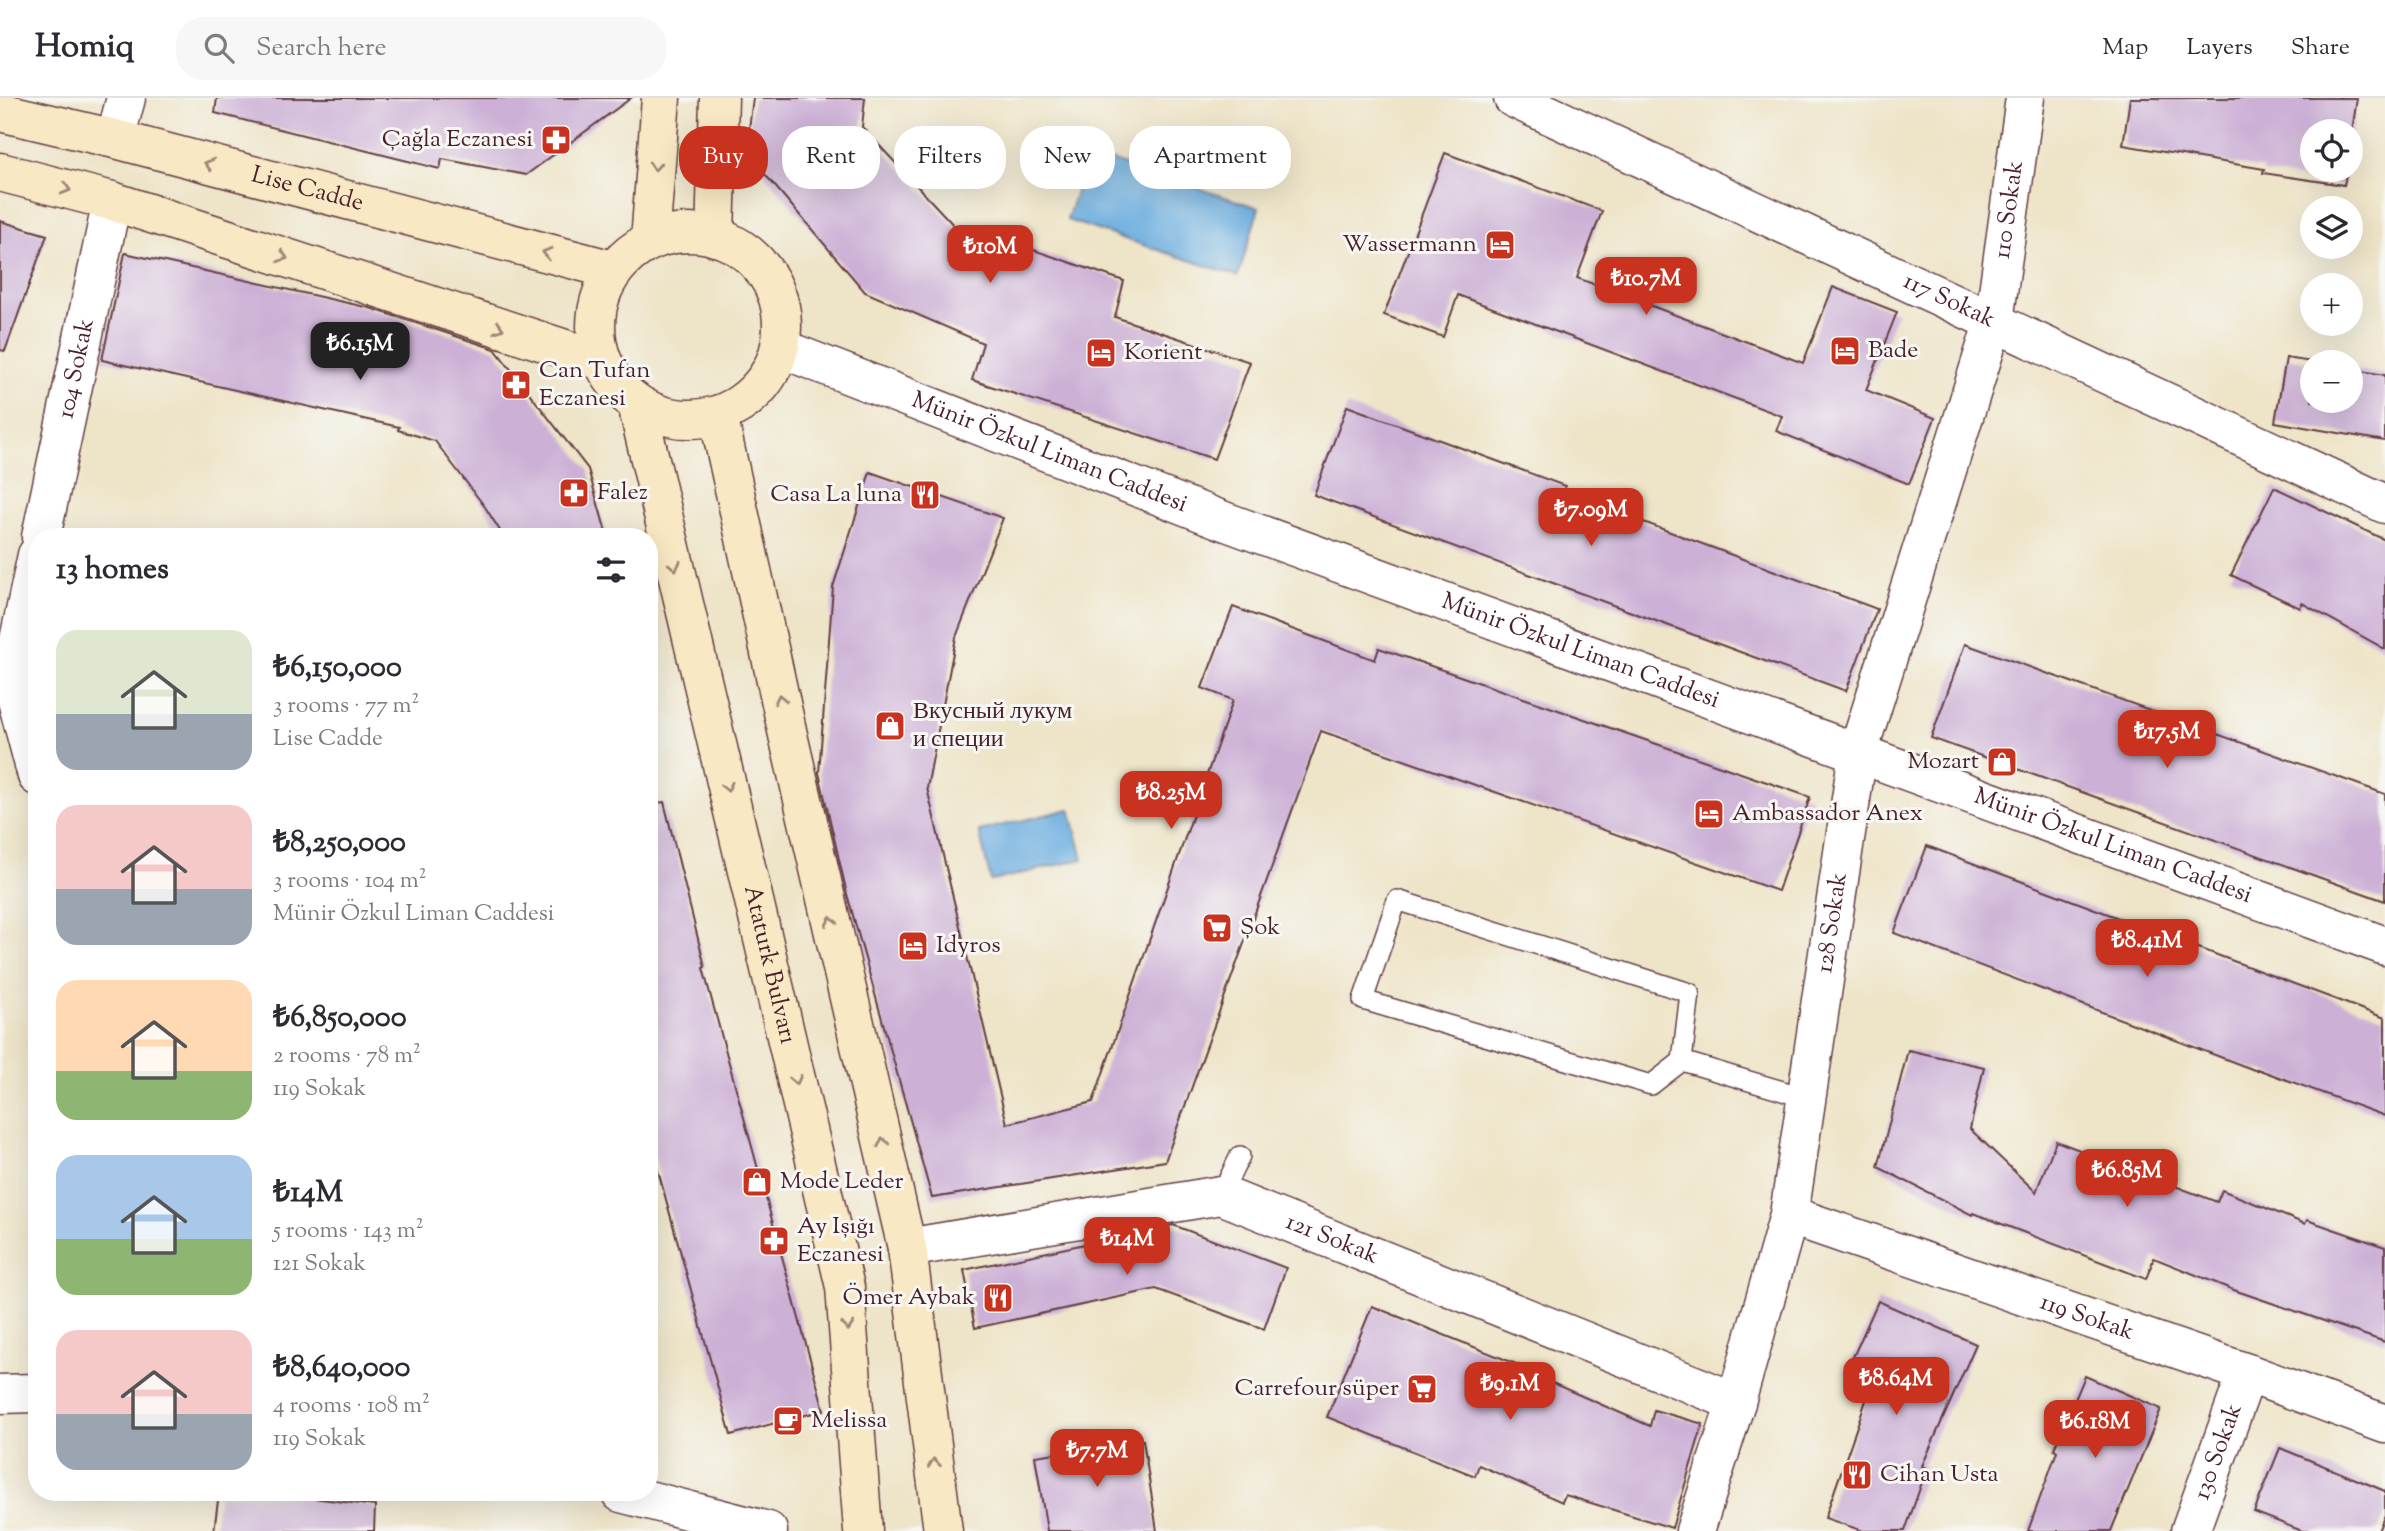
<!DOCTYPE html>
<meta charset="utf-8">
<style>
:root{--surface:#fff;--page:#f7f7f7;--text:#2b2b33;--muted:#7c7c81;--line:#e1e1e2;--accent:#c8321e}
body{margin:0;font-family:"Sorts Mill Goudy",serif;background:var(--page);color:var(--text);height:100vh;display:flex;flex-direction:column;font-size:26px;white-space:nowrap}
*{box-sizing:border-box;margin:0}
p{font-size:23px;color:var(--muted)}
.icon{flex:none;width:38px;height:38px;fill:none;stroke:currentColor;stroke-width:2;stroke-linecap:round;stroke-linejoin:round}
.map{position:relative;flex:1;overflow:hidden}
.drawer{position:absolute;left:28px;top:430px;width:630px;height:973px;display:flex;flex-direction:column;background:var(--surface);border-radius:28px;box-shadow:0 7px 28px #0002}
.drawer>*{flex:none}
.guide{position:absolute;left:679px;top:28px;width:665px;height:63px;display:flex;gap:14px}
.controls{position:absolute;left:2300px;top:21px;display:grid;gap:14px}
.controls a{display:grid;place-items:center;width:63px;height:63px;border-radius:50%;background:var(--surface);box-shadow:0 7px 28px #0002;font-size:35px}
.price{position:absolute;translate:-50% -60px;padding:0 16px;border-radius:14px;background:var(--accent);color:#fff;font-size:23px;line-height:46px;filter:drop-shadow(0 2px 4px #0008)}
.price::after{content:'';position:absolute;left:50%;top:42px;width:21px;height:16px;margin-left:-10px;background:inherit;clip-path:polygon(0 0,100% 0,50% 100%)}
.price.active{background:#222;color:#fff}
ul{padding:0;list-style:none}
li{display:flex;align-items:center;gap:21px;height:175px;padding:0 28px}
li span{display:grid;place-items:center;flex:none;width:196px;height:140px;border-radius:21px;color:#555}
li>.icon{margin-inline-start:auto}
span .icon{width:84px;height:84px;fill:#fffc;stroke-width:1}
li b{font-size:30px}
h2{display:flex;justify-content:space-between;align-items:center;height:84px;padding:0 28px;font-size:30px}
.pill{padding:0 24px;border-radius:28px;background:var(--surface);box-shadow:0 7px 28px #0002;font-size:24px;line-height:63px}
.pill.active{background:var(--accent);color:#fff}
header{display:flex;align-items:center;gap:42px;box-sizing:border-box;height:98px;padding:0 35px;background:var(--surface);border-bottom:2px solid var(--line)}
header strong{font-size:33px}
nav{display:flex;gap:38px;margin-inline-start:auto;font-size:24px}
.search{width:490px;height:63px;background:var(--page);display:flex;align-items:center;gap:18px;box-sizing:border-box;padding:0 24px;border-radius:28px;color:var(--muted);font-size:26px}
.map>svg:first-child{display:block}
.water{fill:#6aaddf;stroke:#5a6685;stroke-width:2}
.building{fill:#ccb0d6}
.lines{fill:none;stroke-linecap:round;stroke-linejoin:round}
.lane-casing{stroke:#633d43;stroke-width:22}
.street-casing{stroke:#633d43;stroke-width:41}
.secondary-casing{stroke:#633d43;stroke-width:41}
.lane{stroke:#fff;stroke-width:19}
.street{stroke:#fff;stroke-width:38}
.secondary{stroke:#f8e8c3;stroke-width:38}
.oneway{stroke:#a18477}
.labels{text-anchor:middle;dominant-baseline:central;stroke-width:6;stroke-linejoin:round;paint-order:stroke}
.poi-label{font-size:24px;fill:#4a1f2b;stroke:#f6f6f2;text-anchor:start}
.street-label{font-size:24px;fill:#4a1f2b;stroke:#f6f6f2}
</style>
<header>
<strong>Homiq</strong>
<div class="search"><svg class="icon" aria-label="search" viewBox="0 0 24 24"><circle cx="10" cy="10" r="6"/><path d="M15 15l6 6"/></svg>Search here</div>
<nav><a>Map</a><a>Layers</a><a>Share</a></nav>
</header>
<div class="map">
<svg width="2385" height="1433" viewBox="0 0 2385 1433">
<rect width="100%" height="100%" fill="#f6f6f2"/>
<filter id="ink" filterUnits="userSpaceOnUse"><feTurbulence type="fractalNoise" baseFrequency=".0143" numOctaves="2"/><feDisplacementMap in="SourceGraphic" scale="14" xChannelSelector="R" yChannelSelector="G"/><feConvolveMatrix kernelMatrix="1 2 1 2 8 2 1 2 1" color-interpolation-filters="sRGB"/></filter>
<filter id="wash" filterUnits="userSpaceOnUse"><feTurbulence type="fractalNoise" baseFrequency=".00686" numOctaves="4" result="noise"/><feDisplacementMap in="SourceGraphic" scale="28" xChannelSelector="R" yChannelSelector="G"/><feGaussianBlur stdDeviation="1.57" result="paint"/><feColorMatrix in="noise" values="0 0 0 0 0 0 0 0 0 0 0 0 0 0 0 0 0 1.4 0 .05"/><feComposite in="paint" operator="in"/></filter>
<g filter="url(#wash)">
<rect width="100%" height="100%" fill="#eee4c8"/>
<!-- water -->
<g class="water">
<path d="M 1088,55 L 1259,110 L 1238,178 L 1067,122 Z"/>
<path d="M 1070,711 L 1083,761 L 991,783 L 979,733 Z"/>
</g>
<g id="blocks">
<!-- building -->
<g class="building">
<path d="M 217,0 L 631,0 L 526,77 L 442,61 L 440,71 L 215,15 Z"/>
<path d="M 753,0 L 865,0 L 862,29 L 971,146 L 987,136 L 1124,183 L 1115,219 L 1250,264 L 1214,361 L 972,282 L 983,245 L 865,194 L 746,54 Z"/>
<path d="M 2130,0 L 2357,0 L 2350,47 L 2350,33 L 2312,33 L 2312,72 L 2347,72 L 2344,87 L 2263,75 L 2264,71 L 2123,47 Z"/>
<path d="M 1445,55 L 1602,113 L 1577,180 L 1803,265 L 1833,189 L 1897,214 L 1866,292 L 1935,320 L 1909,386 L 1776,333 L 1782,318 L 1458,197 L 1443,239 L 1384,217 Z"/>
<path d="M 0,123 L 47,137 L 5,253 L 0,252 Z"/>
<path d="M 125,155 L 370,210 L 495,251 L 588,371 L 606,434 L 581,439 L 504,439 L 485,409 L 435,343 L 398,332 L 399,329 L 102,262 Z"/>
<path d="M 2286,260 L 2312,264 L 2312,303 L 2350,303 L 2350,271 L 2385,277 L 2385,343 L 2275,324 Z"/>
<path d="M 1347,308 L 1565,388 L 1563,394 L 1877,511 L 1846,593 L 1314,397 Z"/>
<path d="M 870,374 L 1003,420 L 956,539 L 927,690 L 1007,1026 L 1093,1004 L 1233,602 L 1202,590 L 1233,509 L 1375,562 L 1379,550 L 1810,699 L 1778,793 L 1321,633 L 1165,1063 L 932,1100 L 847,796 L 819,675 L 833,489 Z"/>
<path d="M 2274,389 L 2385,442 L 2385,551 L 2302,505 L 2300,510 L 2231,477 Z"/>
<path d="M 1965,546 L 2385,696 L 2385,803 L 1931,640 Z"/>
<path d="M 664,704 L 705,869 L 703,870 L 824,1312 L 731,1337 L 649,1040 L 649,706 Z"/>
<path d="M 1927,748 L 2385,920 L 2385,1018 L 2257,971 L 2257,973 L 1894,835 Z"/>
<path d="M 1908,952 L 1984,969 L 1970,1031 L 2036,1094 L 2056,1043 L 2217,1104 L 2222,1092 L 2305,1126 L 2307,1122 L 2385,1149 L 2385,1244 L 2231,1191 L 2154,1160 L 2146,1181 L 1973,1115 L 1972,1117 L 1878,1069 Z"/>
<path d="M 1173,1127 L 1286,1170 L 1264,1231 L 1156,1191 L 975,1230 L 964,1172 Z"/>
<path d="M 1878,1203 L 1976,1246 L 1922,1368 L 1927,1370 L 1905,1433 L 1863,1433 L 1825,1420 L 1871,1288 L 1845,1277 Z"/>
<path d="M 1372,1208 L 1519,1267 L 1518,1270 L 1650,1328 L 1654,1312 L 1703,1326 L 1672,1430 L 1565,1397 L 1562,1404 L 1479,1367 L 1475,1378 L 1327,1319 Z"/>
<path d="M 2085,1278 L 2161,1311 L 2111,1433 L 2028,1433 L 2057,1353 L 2054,1351 Z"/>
<path d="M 1143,1342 L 1157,1433 L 1047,1433 L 1035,1358 Z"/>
<path d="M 2280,1350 L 2385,1393 L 2385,1417 L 2378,1433 L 2302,1433 L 2254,1414 Z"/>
<path d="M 219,1395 L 276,1395 L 375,1408 L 374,1433 L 214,1433 Z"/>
</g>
</g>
</g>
<g filter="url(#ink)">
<use href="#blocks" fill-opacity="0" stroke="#633d43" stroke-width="2"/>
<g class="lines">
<!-- lane casing -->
<g class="lane-casing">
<g id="lane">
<path d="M 1682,963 L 1651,987 L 1363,902 L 1397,802 L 1690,895 L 1682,963 L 1806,1000"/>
<path d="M 1221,1097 L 1240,1058"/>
</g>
</g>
<!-- street casing -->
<g class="street-casing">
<g id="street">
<path id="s1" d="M 1513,0 L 2385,406"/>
<path d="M 115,41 L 126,0"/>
<path id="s2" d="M 780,250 L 1224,423 L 2385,848"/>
<path id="s3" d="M 41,439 L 112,103"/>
<path d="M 37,457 L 11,580 L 37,678"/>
<path id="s4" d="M 1789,1117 L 2247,1275 L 2385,1326"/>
<path id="s5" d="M 907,1150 L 1221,1097 L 1736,1304"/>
<path d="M 0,1296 L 37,1295"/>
<path d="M 621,1395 L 768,1433"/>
<path id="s6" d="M 1695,1433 L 1736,1304 L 1789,1117 L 1858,654 L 1994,223 L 2025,0"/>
<path id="s7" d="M 2190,1433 L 2247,1275"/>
</g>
</g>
<!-- secondary casing -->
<g class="secondary-casing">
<g id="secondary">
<path id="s8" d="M 0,14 L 115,41 L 613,172"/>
<path d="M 0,74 L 112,103 L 602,263"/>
<circle cx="689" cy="228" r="93"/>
<path d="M 715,139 L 719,0"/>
<path d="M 650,143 L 661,0"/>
<path id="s9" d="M 637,306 L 845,1189 L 863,1433"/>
<path d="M 718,317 L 788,637 L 907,1150 L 943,1433"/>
</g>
</g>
<!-- lane -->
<use href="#lane" class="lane"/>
<!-- street -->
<use href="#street" class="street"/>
<!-- secondary -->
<use href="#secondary" class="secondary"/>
</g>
<!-- one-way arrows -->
<defs><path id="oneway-chevron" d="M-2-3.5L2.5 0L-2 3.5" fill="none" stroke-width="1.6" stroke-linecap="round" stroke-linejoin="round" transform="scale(1.75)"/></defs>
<g class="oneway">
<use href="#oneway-chevron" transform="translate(209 66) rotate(-165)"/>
<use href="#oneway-chevron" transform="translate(655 68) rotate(95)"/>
<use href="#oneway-chevron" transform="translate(66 91) rotate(15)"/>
<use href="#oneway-chevron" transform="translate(547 155) rotate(-165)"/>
<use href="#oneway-chevron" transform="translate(283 159) rotate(18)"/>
<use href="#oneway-chevron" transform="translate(499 230) rotate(18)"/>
<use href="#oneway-chevron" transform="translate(675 468) rotate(77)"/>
<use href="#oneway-chevron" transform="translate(780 601) rotate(-102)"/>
<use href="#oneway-chevron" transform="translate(727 689) rotate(77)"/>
<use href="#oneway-chevron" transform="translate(831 823) rotate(-103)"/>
<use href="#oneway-chevron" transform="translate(796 982) rotate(77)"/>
<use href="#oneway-chevron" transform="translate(883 1044) rotate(-103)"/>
<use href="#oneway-chevron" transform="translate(848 1228) rotate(86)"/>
<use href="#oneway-chevron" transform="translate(934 1365) rotate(-97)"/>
</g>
</g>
<!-- icons -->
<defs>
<g id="pharmacy-square" transform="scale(1.575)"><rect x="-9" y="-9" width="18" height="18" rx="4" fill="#c8321e" stroke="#f6f6f2"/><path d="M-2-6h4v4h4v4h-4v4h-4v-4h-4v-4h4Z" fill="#fff"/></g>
<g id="hotel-square" transform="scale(1.575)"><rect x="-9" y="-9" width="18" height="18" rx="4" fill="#c8321e" stroke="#f6f6f2"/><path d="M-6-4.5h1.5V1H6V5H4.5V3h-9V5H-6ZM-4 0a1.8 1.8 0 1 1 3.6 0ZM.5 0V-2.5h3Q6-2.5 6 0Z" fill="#fff"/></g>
<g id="restaurant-square" transform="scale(1.575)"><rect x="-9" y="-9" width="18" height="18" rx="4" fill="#c8321e" stroke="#f6f6f2"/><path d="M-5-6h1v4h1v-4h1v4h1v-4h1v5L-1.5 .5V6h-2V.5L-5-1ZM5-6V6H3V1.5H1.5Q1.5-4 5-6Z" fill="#fff"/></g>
<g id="shop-square" transform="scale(1.575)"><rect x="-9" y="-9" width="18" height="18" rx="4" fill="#c8321e" stroke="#f6f6f2"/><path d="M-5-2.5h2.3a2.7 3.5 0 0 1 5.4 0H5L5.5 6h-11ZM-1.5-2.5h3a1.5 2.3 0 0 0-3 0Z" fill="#fff"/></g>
<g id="supermarket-square" transform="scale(1.575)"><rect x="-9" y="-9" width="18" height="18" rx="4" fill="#c8321e" stroke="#f6f6f2"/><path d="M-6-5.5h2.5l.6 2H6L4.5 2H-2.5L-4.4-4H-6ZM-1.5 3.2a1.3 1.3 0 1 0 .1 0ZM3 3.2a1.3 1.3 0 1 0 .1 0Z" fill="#fff"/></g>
<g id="cafe-square" transform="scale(1.575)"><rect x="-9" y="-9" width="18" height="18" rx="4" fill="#c8321e" stroke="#f6f6f2"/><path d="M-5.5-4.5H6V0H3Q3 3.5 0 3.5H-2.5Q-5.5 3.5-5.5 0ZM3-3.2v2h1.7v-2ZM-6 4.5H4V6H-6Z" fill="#fff"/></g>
</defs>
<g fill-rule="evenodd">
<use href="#pharmacy-square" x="556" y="42"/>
<use href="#hotel-square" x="1500" y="147"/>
<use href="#hotel-square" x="1845" y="253"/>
<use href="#hotel-square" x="1101" y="255"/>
<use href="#pharmacy-square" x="516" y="287"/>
<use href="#pharmacy-square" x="574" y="395"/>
<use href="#restaurant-square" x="925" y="397"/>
<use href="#shop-square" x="890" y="628"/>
<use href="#shop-square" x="2002" y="664"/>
<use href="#hotel-square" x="1709" y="716"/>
<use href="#supermarket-square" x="1217" y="830"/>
<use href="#hotel-square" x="913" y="848"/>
<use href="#shop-square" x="757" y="1084"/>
<use href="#pharmacy-square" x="774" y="1143"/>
<use href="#restaurant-square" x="998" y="1200"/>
<use href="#supermarket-square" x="1422" y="1291"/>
<use href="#cafe-square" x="788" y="1323"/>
<use href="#restaurant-square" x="1857" y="1377"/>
</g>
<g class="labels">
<!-- poi labels -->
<g class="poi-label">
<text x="533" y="42" text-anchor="end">Çağla Eczanesi</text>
<text x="1477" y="147" text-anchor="end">Wassermann</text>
<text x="1868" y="253">Bade</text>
<text x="1124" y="255">Korient</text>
<text x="539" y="273">Can Tufan<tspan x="539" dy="28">Eczanesi</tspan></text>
<text x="597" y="395">Falez</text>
<text x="902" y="397" text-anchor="end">Casa La luna</text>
<text x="913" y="614">Вкусный лукум<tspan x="913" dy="28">и специи</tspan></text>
<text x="1979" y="664" text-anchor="end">Mozart</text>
<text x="1732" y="716">Ambassador Anex</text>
<text x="1240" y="830">Şok</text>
<text x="936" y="848">Idyros</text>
<text x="780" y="1084">Mode Leder</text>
<text x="797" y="1129">Ay Işığı<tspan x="797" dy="28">Eczanesi</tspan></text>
<text x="975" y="1200" text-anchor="end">Ömer Aybak</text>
<text x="1399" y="1291" text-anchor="end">Carrefour süper</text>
<text x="811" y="1323">Melissa</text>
<text x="1880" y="1377">Cihan Usta</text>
</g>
<!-- street labels -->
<g class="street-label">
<text stroke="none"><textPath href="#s8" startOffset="317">Lise Cadde</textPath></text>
<text stroke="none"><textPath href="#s6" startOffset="1362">110 Sokak</textPath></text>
<text stroke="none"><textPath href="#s1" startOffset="481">117 Sokak</textPath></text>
<text stroke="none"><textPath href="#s3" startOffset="172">104 Sokak</textPath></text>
<text stroke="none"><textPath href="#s2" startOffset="289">Münir Özkul Liman Caddesi</textPath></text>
<text stroke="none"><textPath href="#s2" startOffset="856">Münir Özkul Liman Caddesi</textPath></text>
<text stroke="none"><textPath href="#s2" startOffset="1423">Münir Özkul Liman Caddesi</textPath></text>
<text stroke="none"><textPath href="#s6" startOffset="625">128 Sokak</textPath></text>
<text stroke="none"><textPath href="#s9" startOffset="576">Ataturk Bulvarı</textPath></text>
<text stroke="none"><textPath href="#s5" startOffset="438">121 Sokak</textPath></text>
<text stroke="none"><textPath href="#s4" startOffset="315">119 Sokak</textPath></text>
<text stroke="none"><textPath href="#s7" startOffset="84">130 Sokak</textPath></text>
</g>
</g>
</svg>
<div class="controls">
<a><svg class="icon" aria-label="locate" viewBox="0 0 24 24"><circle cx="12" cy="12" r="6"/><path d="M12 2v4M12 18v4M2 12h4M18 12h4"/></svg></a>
<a><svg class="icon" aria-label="layers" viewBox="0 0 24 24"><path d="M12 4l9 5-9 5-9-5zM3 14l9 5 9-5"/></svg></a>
<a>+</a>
<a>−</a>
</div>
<b class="price" style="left:990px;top:187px">₺10M</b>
<b class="price" style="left:1646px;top:219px">₺10.7M</b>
<b class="price active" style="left:360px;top:284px">₺6.15M</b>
<b class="price" style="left:1591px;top:450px">₺7.09M</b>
<b class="price" style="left:2167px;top:672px">₺17.5M</b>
<b class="price" style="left:1171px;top:733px">₺8.25M</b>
<b class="price" style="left:2147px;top:881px">₺8.41M</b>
<b class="price" style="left:2127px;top:1111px">₺6.85M</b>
<b class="price" style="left:1127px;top:1179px">₺14M</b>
<b class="price" style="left:1896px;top:1319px">₺8.64M</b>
<b class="price" style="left:1510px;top:1324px">₺9.1M</b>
<b class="price" style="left:2095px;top:1362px">₺6.18M</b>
<b class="price" style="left:1097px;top:1391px">₺7.7M</b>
<div class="guide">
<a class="pill active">Buy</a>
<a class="pill">Rent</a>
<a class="pill">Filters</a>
<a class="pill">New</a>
<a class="pill">Apartment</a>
</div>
<section class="drawer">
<h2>13 homes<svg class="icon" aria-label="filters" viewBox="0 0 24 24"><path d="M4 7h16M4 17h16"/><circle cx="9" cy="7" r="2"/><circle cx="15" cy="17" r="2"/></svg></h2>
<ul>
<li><span style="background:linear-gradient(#dfe7d0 60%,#9aa5b1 0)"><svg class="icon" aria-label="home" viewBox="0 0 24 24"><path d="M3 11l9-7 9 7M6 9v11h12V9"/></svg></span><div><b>₺6,150,000</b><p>3 rooms · 77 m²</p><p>Lise Cadde</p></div></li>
<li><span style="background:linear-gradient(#f6c9c9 60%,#9aa5b1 0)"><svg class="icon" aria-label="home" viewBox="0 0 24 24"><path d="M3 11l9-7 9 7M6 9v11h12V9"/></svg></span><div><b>₺8,250,000</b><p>3 rooms · 104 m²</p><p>Münir Özkul Liman Caddesi</p></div></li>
<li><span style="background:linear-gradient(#ffd9b3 65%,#8fb573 0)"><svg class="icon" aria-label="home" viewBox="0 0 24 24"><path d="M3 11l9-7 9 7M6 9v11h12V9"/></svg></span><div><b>₺6,850,000</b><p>2 rooms · 78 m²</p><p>119 Sokak</p></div></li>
<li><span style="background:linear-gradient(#a9c7e8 60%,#8fb573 0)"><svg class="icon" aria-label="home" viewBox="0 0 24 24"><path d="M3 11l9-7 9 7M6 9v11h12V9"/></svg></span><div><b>₺14M</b><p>5 rooms · 143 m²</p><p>121 Sokak</p></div></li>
<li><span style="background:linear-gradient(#f6c9c9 60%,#9aa5b1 0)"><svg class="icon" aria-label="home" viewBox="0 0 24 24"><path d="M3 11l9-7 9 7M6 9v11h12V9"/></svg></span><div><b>₺8,640,000</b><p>4 rooms · 108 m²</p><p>119 Sokak</p></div></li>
</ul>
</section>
</div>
